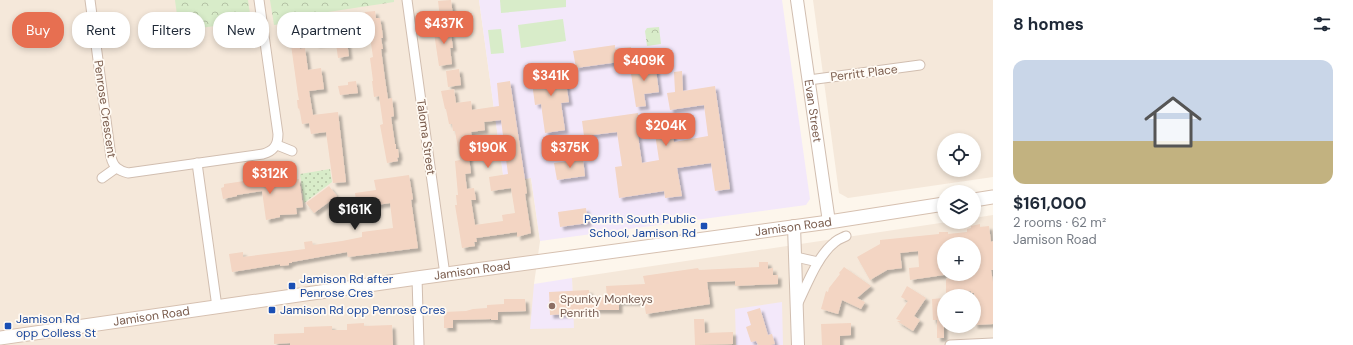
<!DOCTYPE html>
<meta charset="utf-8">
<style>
:root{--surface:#fff;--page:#f6f6f7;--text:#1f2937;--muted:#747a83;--accent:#e76f51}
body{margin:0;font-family:"DM Sans",sans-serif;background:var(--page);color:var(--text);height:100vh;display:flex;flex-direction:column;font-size:15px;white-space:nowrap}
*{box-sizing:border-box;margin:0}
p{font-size:13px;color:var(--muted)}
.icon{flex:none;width:22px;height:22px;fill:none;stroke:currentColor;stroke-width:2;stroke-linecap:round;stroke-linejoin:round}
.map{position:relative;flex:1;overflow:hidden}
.side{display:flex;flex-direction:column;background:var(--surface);width:360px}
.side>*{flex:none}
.top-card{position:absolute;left:12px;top:12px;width:380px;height:36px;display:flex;gap:8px}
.fabs{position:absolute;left:937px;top:133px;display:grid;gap:8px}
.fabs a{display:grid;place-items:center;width:44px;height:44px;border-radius:50%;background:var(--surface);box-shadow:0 2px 6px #0003;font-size:20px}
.price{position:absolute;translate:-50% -34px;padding:0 9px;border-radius:8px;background:var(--accent);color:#fff;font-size:13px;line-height:26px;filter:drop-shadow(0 1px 2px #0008)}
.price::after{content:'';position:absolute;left:50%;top:24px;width:12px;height:9px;margin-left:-6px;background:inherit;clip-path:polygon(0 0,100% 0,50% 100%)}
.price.current{background:#222;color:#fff}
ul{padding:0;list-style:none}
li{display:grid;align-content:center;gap:8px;height:212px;padding:0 20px}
li span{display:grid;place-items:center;height:124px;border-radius:12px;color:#555}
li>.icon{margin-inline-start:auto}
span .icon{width:72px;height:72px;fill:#fffc;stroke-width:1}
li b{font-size:17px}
h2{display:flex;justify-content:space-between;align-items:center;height:48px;padding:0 20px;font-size:17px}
.tag{padding:0 14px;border-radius:16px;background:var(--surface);box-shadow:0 2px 6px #0003;font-size:14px;line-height:36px}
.tag.current{background:var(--accent);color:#fff}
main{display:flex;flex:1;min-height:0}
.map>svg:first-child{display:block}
.residential{fill:#f5e8da;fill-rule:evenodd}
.education{fill:#f3e8fa}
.forest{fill:url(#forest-crowns)}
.garden{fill:url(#garden-dots)}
.pitch{fill:#d8ecc9}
.building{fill:#f3d5c3;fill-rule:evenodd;filter:url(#shadow)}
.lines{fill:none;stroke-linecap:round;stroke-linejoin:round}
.minor-casing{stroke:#d1beb0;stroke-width:11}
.tertiary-casing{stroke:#d1beb0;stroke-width:14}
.secondary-casing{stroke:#d6c0b0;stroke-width:15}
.minor{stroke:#fff;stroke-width:9}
.tertiary{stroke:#fff;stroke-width:12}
.secondary{stroke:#fff;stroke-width:13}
.transit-dot{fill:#1a4fb4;stroke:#fffaf3;stroke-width:1.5}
.education-dot{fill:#8d6e63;stroke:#fffaf3;stroke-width:1.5}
.labels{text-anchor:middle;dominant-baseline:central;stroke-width:3.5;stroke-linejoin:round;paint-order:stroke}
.street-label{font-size:12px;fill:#7a5c4d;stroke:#fffaf3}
.transit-label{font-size:12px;fill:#164399;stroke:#fffaf3;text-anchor:start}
.education-label{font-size:12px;fill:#785e54;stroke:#fffaf3;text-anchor:start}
</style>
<main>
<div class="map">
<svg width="993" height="345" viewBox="0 0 993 345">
<defs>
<pattern id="forest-crowns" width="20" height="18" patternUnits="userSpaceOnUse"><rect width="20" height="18" fill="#d8ecc9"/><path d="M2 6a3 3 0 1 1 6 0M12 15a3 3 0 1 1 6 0" fill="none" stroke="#b4c2a5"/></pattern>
<pattern id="garden-dots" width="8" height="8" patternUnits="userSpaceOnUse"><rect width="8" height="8" fill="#d8ecc9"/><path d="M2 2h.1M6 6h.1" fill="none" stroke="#b4c2a5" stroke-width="1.8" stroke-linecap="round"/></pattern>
<filter id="shadow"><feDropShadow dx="3.5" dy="3.5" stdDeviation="1" flood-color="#0004"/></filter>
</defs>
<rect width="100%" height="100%" fill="#fdf6ec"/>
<!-- residential -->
<g class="residential">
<path d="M 0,0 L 479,0 L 504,181 L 531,178 L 540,241 L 534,284 L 573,328 L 572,278 L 947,222 L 974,222 L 974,218 L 993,215 L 993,345 L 0,345 ZM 944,244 L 974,244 L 974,274 L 944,274 ZM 944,296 L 974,296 L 974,326 L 944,326 Z"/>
<path d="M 813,0 L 993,0 L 993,177 L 848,198 L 839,193 ZM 944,140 L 974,140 L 974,170 L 944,170 Z"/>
</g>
<!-- education -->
<g class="education">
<path d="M 479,0 L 782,0 L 810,199 L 806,205 L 540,241 L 531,178 L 504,182 Z"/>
<path d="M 572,278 L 574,328 L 530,329 L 534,284 Z"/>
<path d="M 782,302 L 783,345 L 736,345 L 735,309 Z"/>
</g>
<!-- forest -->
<g class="forest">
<path d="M 175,0 L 248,0 L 251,21 L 179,31 Z"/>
<path d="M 270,0 L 394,0 L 394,2 L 328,12 L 328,18 L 274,25 Z"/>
<path d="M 659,27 L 661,44 L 647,46 L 645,31 L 647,28 Z"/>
</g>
<!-- garden -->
<path class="garden" d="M 330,169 L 332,182 L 304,203 L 300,174 Z"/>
<!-- pitch -->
<g class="pitch">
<path d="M 500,0 L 566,0 L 566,7 L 501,13 Z"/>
<path d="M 563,19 L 566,41 L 521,48 L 518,25 Z"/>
<path d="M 501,29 L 504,53 L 491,54 L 488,30 Z"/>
</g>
<!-- building -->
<g class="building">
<path d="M 451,0 L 453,16 L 440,18 L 438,1 Z"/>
<path d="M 375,11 L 376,18 L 380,18 L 382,30 L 383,38 L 381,38 L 383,49 L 381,49 L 385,79 L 388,99 L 392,98 L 394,116 L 391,117 L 395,144 L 396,144 L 396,149 L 398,149 L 399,157 L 397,158 L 398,161 L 387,163 L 380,125 L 383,124 L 379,96 L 374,97 L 372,81 L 373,81 L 370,58 L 373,57 L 369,30 L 365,31 L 363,23 L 366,23 L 365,12 Z"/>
<path d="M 447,24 L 449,34 L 451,34 L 453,48 L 450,48 L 452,64 L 439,66 L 434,33 L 437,32 L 436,26 Z"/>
<path d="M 297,25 L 300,49 L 305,48 L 308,70 L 321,68 L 324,89 L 309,91 L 313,115 L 338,112 L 346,182 L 333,183 L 326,132 L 311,134 L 309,123 L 302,124 L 300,112 L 299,108 L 298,109 L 297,100 L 299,100 L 298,95 L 291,45 L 288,45 L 287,34 L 285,35 L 284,27 Z"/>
<path d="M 325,25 L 329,42 L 316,44 L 314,27 Z"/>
<path d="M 346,35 L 349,56 L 338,58 L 335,36 Z"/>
<path d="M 615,45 L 615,49 L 631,47 L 633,60 L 576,68 L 573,51 Z"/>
<path d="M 655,63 L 659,92 L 644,94 L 646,106 L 636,107 L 630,67 Z"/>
<path d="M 557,66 L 558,71 L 564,70 L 569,102 L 561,103 L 565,130 L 545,133 L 541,104 L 535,105 L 531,75 L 537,74 L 536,69 Z"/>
<path d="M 459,69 L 461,85 L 448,87 L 446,71 Z"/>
<path d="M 682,71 L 683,91 L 715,86 L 730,189 L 715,191 L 711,163 L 677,168 L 682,196 L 665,198 L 664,191 L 619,198 L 615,167 L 622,166 L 617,132 L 584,136 L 582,121 L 638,113 L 640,128 L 637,129 L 642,163 L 659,160 L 654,127 L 671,125 L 674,142 L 708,136 L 704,105 L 670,110 L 667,93 L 675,92 L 674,72 Z"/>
<path d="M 356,81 L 358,93 L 340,95 L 338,86 L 348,85 L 348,82 Z"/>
<path d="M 510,81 L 527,193 L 525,194 L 531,233 L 517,237 L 517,232 L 476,238 L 477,242 L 474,242 L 475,246 L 462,248 L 455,205 L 457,205 L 456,195 L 458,195 L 455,161 L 460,160 L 455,131 L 453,131 L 452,124 L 449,124 L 446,109 L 445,109 L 441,91 L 454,89 L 456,103 L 471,101 L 472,110 L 499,106 L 497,83 ZM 501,120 L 508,174 L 489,177 L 491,191 L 511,188 L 515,213 L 502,215 L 503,221 L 475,225 L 471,200 L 476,200 L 474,188 L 467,189 L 465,174 L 471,173 L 467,143 L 473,143 L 471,132 L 485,130 L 484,122 Z"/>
<path d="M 583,159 L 585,176 L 557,180 L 554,163 Z"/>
<path d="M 409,175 L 413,199 L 411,200 L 418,248 L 348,257 L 347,252 L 292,262 L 292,263 L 289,263 L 289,265 L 280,266 L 280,264 L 275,265 L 232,272 L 229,254 L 243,252 L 243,257 L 305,249 L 304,242 L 312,241 L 313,245 L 342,241 L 362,237 L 362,232 L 393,228 L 390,203 L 357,208 L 355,193 L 376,190 L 374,180 Z"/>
<path d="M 271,179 L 272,182 L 299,179 L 303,207 L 296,208 L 297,214 L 280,215 L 280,217 L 266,220 L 262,191 L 237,195 L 237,196 L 223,199 L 221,188 L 224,187 L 224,184 L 251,180 L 251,182 Z"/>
<path d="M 329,186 L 337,196 L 314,213 L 306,203 Z"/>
<path d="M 586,208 L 588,223 L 560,227 L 558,212 Z"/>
<path d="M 980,224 L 980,227 L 989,226 L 991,242 L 993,241 L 993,270 L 991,270 L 993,282 L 993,324 L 974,325 L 974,293 L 971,293 L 971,291 L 946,295 L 946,279 L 974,275 L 974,243 L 964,244 L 944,244 L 944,275 L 910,280 L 909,268 L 919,267 L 918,251 L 900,253 L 902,268 L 887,270 L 870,280 L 857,257 L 880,244 L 880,240 L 939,234 L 939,232 L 948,232 L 948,234 L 967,232 L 967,229 L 971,228 L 971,226 Z"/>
<path d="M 759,262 L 768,262 L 768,269 L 773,268 L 773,275 L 778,275 L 778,284 L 735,286 L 735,281 L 707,282 L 710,304 L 646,314 L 644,302 L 619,302 L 619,310 L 569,310 L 569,314 L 550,315 L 549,292 L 589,290 L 590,297 L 607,297 L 606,286 L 645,284 L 643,276 L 698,268 L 699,270 L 759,267 Z"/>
<path d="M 844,267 L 871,286 L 857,298 L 865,302 L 861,309 L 842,300 L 838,314 L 821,309 L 826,291 L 828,292 L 829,288 L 840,274 L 839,273 Z"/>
<path d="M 907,286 L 926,298 L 914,316 L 920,320 L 913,331 L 897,321 L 902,321 L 896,319 L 908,301 L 901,297 Z"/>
<path d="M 944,298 L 944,338 L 937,338 L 937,320 L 933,320 L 932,299 Z"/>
<path d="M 504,299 L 525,299 L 526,311 L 498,312 L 498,320 L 491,320 L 491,319 L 453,320 L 453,328 L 444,328 L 444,312 L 466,311 L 473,309 L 487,308 L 487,305 L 504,304 Z"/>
<path d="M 760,308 L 768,335 L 772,334 L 775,344 L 771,345 L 758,345 L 756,341 L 751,342 L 746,327 L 751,325 L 747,312 Z"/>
<path d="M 694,319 L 704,319 L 705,333 L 733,332 L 733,344 L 695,345 Z"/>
<path d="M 364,323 L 364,326 L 392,325 L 393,345 L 290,345 L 290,343 L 274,344 L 274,334 L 304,333 L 304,327 L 332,326 L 332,330 L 347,330 L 347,324 Z"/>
<path d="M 851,323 L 851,335 L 840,336 L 840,345 L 822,345 L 821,324 Z"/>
</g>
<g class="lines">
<!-- minor casing -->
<g class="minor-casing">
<g id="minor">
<path d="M 90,0 L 111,157 C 113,167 119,171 128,173 L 263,154 C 274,151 278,145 278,134 L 259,0"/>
<path d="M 407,0 L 445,275"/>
<path d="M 809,80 L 920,65"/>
<path d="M 277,145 L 292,151"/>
<path d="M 197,163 L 217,307"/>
<path d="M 102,178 L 116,168"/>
<path d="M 796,257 L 818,262"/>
<path d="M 417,278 L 419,345"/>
<path d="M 797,305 C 807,285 817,256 835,242 C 838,239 842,238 846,236"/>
<path d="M 950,345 L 993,343"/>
</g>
</g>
<!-- tertiary casing -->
<g class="tertiary-casing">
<g id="tertiary">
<path id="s1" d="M 797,0 L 829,222"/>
<path d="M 794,226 L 798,345"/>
</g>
</g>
<!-- secondary casing -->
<g class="secondary-casing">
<g id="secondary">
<path d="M 974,200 L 993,197"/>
<path id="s2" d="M 0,338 L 417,278 L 829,222 L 944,204"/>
</g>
</g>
<!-- minor -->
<use href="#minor" class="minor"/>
<!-- tertiary -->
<use href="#tertiary" class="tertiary"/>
<!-- secondary -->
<use href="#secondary" class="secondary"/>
</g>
<!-- markers -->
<g class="transit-dot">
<rect x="700" y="222" width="8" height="8" rx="2"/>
<rect x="288" y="282" width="8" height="8" rx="2"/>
<rect x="268" y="306" width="8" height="8" rx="2"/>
<rect x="4" y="322" width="8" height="8" rx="2"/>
</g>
<circle class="education-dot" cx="552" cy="306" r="4"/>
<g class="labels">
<!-- street labels -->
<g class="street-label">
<text transform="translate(864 73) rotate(-7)">Perritt Place</text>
<text transform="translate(105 109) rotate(82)">Penrose Crescent</text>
<text stroke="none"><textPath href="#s1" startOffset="112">Evan Street</textPath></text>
<text transform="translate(426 137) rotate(82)">Taloma Street</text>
<text stroke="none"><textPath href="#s2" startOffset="801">Jamison Road</textPath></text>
<text stroke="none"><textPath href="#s2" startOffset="477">Jamison Road</textPath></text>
<text stroke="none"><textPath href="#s2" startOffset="153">Jamison Road</textPath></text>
</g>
<!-- transit labels -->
<g class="transit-label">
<text x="696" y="219" text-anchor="end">Penrith South Public<tspan x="696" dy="14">School, Jamison Rd</tspan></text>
<text x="300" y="279">Jamison Rd after<tspan x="300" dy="14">Penrose Cres</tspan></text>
<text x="280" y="310">Jamison Rd opp Penrose Cres</text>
<text x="16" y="319">Jamison Rd<tspan x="16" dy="14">opp Colless St</tspan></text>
</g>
<!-- education labels -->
<g class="education-label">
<text x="560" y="299">Spunky Monkeys<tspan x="560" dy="14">Penrith</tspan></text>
</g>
</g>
</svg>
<div class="fabs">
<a><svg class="icon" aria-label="locate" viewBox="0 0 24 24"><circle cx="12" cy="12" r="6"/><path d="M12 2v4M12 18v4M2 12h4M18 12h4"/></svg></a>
<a><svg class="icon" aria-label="layers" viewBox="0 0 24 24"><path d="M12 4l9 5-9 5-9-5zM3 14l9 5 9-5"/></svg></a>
<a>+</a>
<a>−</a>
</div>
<b class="price" style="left:444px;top:45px">$437K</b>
<b class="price" style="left:644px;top:82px">$409K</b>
<b class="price" style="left:551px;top:97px">$341K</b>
<b class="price" style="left:666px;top:147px">$204K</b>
<b class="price" style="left:488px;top:169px">$190K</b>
<b class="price" style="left:570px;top:169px">$375K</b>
<b class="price" style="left:270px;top:195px">$312K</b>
<b class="price current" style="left:355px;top:231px">$161K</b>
<div class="top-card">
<a class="tag current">Buy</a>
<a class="tag">Rent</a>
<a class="tag">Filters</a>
<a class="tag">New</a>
<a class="tag">Apartment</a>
</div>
</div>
<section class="side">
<h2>8 homes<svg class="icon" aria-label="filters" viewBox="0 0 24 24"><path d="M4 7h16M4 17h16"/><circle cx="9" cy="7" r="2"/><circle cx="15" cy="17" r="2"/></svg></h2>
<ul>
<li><span style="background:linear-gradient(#c9d6e8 65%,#c2b280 0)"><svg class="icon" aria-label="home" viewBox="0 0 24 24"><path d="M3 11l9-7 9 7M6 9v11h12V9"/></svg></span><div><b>$161,000</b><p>2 rooms · 62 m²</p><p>Jamison Road</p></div></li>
</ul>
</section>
</main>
